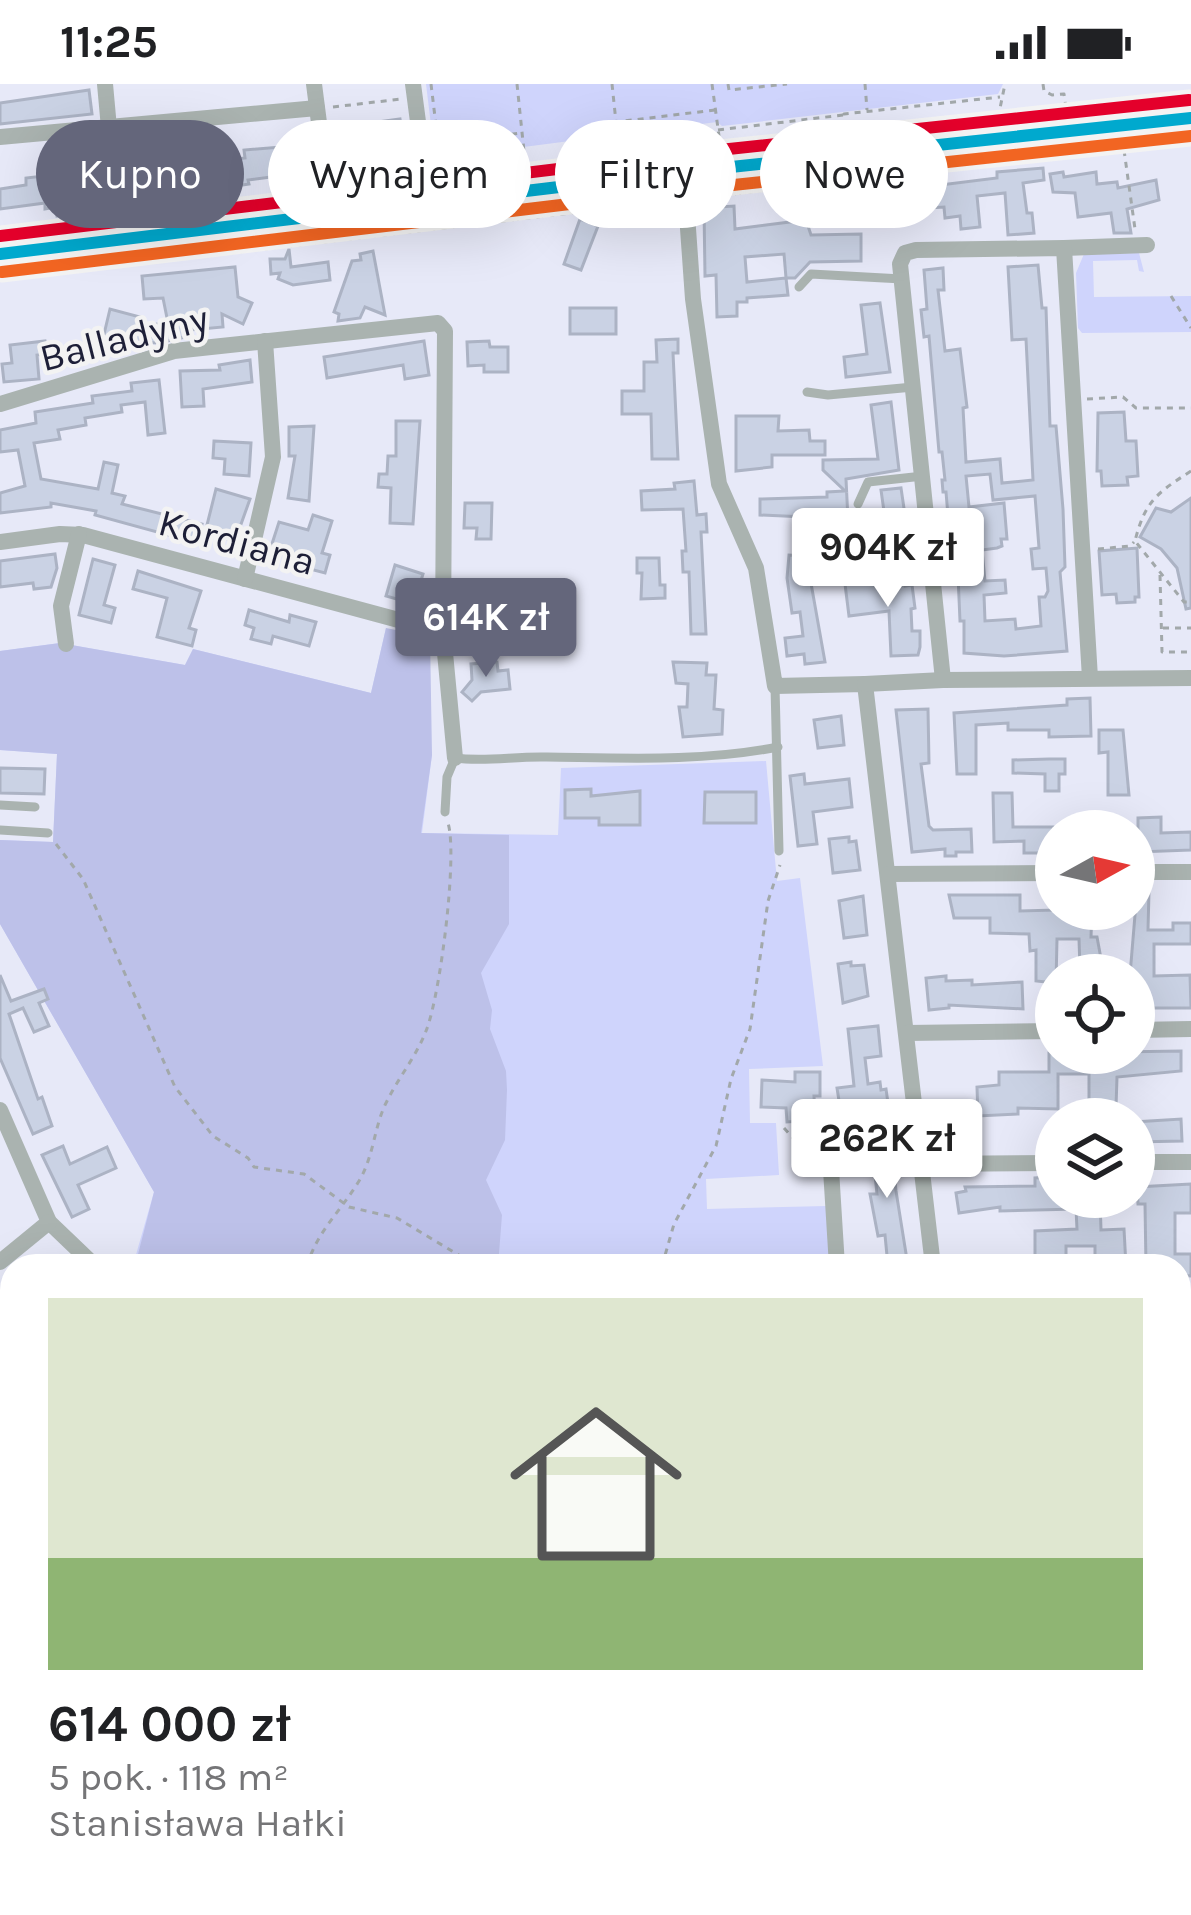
<!DOCTYPE html>
<html lang="pl">
<meta charset="utf-8">
<style>
:root{--surface:#fff;--page:#f2f2f2;--text:#202124;--muted:#757577;--line:#e0e0e0;--accent:#64667b}
body{margin:0;font-family:Karla,sans-serif;background:var(--page);color:var(--text);height:100vh;display:flex;flex-direction:column;font-size:45px;white-space:nowrap}
*{box-sizing:border-box;margin:0}
p{font-size:39px;color:var(--muted)}
.icon{flex:none;width:66px;height:66px;fill:none;stroke:currentColor;stroke-width:2;stroke-linecap:round;stroke-linejoin:round}
.map{position:relative;flex:1;overflow:hidden}
.panel{position:absolute;left:0px;top:1170px;width:1191px;height:663px;display:flex;flex-direction:column;background:var(--surface);border-radius:36px 36px 0 0;box-shadow:0 12px 48px #0002}
.panel>*{flex:none}
.banner{position:absolute;left:36px;top:36px;width:1119px;height:108px;display:flex;gap:24px}
.needle{width:78px;rotate:82deg}
.tools{position:absolute;left:1035px;top:726px;display:grid;gap:24px}
.tools a{display:grid;place-items:center;width:120px;height:120px;border-radius:50%;background:var(--surface);box-shadow:0 12px 48px #0002;font-size:60px}
.price{position:absolute;translate:-50% -102px;padding:0 27px;border-radius:12px;background:#fff;color:#222;font-size:39px;line-height:78px;filter:drop-shadow(0 3px 6px #0008)}
.price::after{content:'';position:absolute;left:50%;top:72px;width:36px;height:27px;margin-left:-18px;background:inherit;clip-path:polygon(0 0,100% 0,50% 100%)}
.price.active{background:var(--accent);color:#fff}
ul{padding:0;list-style:none}
li{display:grid;align-content:center;gap:24px;height:636px;padding:0 48px}
li+li{border-top:3px solid var(--line)}
li span{display:grid;place-items:center;height:372px;border-radius:0px;color:#555}
li>.icon{margin-inline-start:auto}
span .icon{width:216px;height:216px;fill:#fffc;stroke-width:1}
li b{font-size:51px}
.tag{padding:0 42px;border-radius:54px;background:var(--surface);box-shadow:0 12px 48px #0002;font-size:42px;line-height:108px}
.tag.active{background:var(--accent);color:#fff}
.status{display:flex;justify-content:space-between;align-items:center;height:84px;padding:0 60px;background:var(--surface);direction:ltr}
.status svg{height:33px;fill:currentColor}
.map>svg:first-child{display:block}
.green{fill:#cfd4fc}
.forest{fill:#bdc1e9}
.building{fill:#cad2e4;stroke:#acb3c4;stroke-width:3;fill-rule:evenodd}
.lines{fill:none;stroke-linecap:round;stroke-linejoin:round}
.path{stroke:#a2a8aa;stroke-width:3;stroke-dasharray:6 6;stroke-linecap:butt}
.lane{stroke:#aab3b0;stroke-width:9}
.street{stroke:#aab3b0;stroke-width:16}
.secondary{stroke:#a9b2b1;stroke-width:24}
.bus-1-casing{stroke:#f3f3f3;stroke-width:21}
.bus-2-casing{stroke:#f3f3f3;stroke-width:21}
.bus-3-casing{stroke:#f3f3f3;stroke-width:21}
.bus-1{stroke:#00a9ce;stroke-width:12}
.bus-2{stroke:#f26522;stroke-width:12}
.bus-3{stroke:#e4002b;stroke-width:12}
.labels{text-anchor:middle;dominant-baseline:central;stroke-width:9;stroke-linejoin:round;paint-order:stroke}
.street-label{font-size:39px;fill:#1d1f37;stroke:#f3f3f3}
</style>
<div class="status"><b>11:25</b><svg viewBox="0 0 49 12"><path d="M0 12V9h3v3zM5 12V6h3v6zM10 12V3h3v9zM15 12V0h3v12zM26 1h20v11H26zM47 4h2v5h-2z"/></svg></div>
<div class="map">
<svg width="1191" height="1831" viewBox="0 0 1191 1831">
<rect width="100%" height="100%" fill="#e7e9f8"/>
<!-- green -->
<g class="green">
<path d="M 426,0 L 1003,0 L 998,10 L 722,42 L 717,38 L 439,74 L 435,74 Z"/>
<path d="M 1139,169 L 1144,188 L 1139,187 L 1137,176 L 1093,177 L 1094,213 L 1191,212 L 1191,248 L 1082,249 L 1078,244 L 1076,189 L 1084,170 Z"/>
<path d="M 386,544 L 432,671 L 422,749 L 558,751 L 561,684 L 766,677 L 777,797 L 800,794 L 823,982 L 749,985 L 750,1039 L 776,1039 L 779,1091 L 706,1095 L 707,1125 L 826,1122 L 832,1182 L 133,1181 L 154,1108 L 0,840 L 0,756 L 53,758 L 57,670 L 0,666 L 0,567 L 60,559 L 185,581 L 193,565 L 371,609 Z"/>
<path d="M 944,1821 L 1090,1821 L 1116,1831 L 944,1831 Z"/>
</g>
<!-- forest -->
<path class="forest" d="M 386,544 L 430,553 L 432,671 L 421,749 L 509,751 L 509,840 L 481,889 L 492,926 L 490,945 L 506,987 L 507,1006 L 505,1056 L 486,1096 L 502,1131 L 498,1182 L 135,1182 L 154,1108 L 0,840 L 0,756 L 53,758 L 57,670 L 0,666 L 0,567 L 60,559 L 185,581 L 193,565 L 371,609 Z"/>
<!-- building -->
<g class="building">
<path d="M 89,6 L 92,30 L 0,40 L 0,19 Z"/>
<path d="M 400,35 L 408,86 L 389,89 L 387,73 L 346,76 L 341,43 Z"/>
<path d="M 141,53 L 144,80 L 160,78 L 169,83 L 245,74 L 244,66 L 305,61 L 309,88 L 248,96 L 249,100 L 229,103 L 228,96 L 165,105 L 165,110 L 77,124 L 78,129 L 57,132 L 56,123 L 45,125 L 45,119 L 0,125 L 0,105 L 26,101 L 26,94 L 61,90 L 60,81 L 73,79 L 81,86 L 107,82 L 106,70 L 117,68 L 115,55 Z"/>
<path d="M 1043,84 L 1044,96 L 1023,99 L 1027,129 L 1032,129 L 1034,149 L 1008,151 L 1005,109 L 977,112 L 980,143 L 961,145 L 960,132 L 945,134 L 944,123 L 881,127 L 881,136 L 861,137 L 860,119 L 869,119 L 868,107 L 884,105 L 884,108 L 997,94 L 997,88 Z"/>
<path d="M 1063,88 L 1064,93 L 1096,88 L 1097,100 L 1117,98 L 1118,104 L 1156,96 L 1159,116 L 1127,125 L 1131,149 L 1114,149 L 1111,129 L 1078,133 L 1075,109 L 1053,108 L 1050,90 Z"/>
<path d="M 734,122 L 735,145 L 806,136 L 811,151 L 861,150 L 861,177 L 810,178 L 795,194 L 786,194 L 788,211 L 747,214 L 747,218 L 737,218 L 737,232 L 717,233 L 716,191 L 705,192 L 704,124 ZM 784,170 L 786,194 L 747,198 L 745,173 Z"/>
<path d="M 580,135 L 598,142 L 581,186 L 564,180 Z"/>
<path d="M 289,165 L 291,183 L 328,178 L 330,196 L 293,201 L 278,195 L 280,189 L 271,190 L 270,175 L 285,175 Z"/>
<path d="M 373,167 L 385,231 L 365,223 L 360,234 L 338,237 L 339,230 L 334,228 L 352,177 L 361,176 L 360,170 Z"/>
<path d="M 1038,181 L 1042,224 L 1046,224 L 1050,342 L 1056,342 L 1063,425 L 1065,483 L 1060,488 L 1067,567 L 1004,572 L 964,569 L 964,537 L 960,537 L 958,491 L 951,468 L 946,408 L 943,408 L 942,396 L 945,396 L 942,368 L 939,368 L 929,252 L 924,253 L 921,226 L 927,225 L 924,186 L 943,184 L 944,206 L 938,206 L 945,267 L 960,265 L 967,323 L 963,324 L 966,378 L 1000,375 L 1002,399 L 1033,396 L 1026,255 L 1012,256 L 1008,183 ZM 990,390 L 993,416 L 1035,412 L 1039,464 L 1031,465 L 1033,485 L 1046,484 L 1048,507 L 1045,513 L 1039,513 L 1041,542 L 1016,545 L 1015,535 L 985,537 L 984,511 L 1006,509 L 1005,496 L 985,497 L 982,466 L 997,464 L 1002,462 L 1001,455 L 1007,455 L 1004,419 L 969,423 L 966,392 Z"/>
<path d="M 235,183 L 238,213 L 252,219 L 243,240 L 222,230 L 223,243 L 190,246 L 190,252 L 158,259 L 120,257 L 117,267 L 101,263 L 110,225 L 140,233 L 137,242 L 168,239 L 163,214 L 144,215 L 142,192 Z"/>
<path d="M 880,219 L 890,288 L 846,293 L 844,273 L 867,270 L 861,221 Z"/>
<rect x="570" y="224" width="46" height="26"/>
<path d="M 678,255 L 678,269 L 673,269 L 678,375 L 652,375 L 651,330 L 622,330 L 622,307 L 644,307 L 644,278 L 657,278 L 656,256 Z"/>
<path d="M 45,257 L 47,270 L 37,271 L 39,295 L 4,298 L 2,280 L 12,279 L 10,261 Z"/>
<path d="M 424,257 L 429,291 L 405,295 L 403,281 L 327,294 L 324,273 Z"/>
<path d="M 489,257 L 490,263 L 508,263 L 508,288 L 484,288 L 484,281 L 468,282 L 467,258 Z"/>
<path d="M 250,276 L 252,298 L 203,305 L 204,322 L 182,323 L 180,287 L 220,286 L 219,281 Z"/>
<path d="M 159,296 L 165,349 L 148,351 L 145,318 L 121,321 L 122,328 L 85,334 L 86,341 L 58,346 L 60,355 L 34,359 L 41,395 L 98,405 L 104,378 L 118,381 L 112,409 L 125,412 L 122,420 L 202,440 L 197,459 L 95,431 L 96,427 L 51,419 L 51,423 L 0,429 L 0,409 L 25,402 L 18,366 L 0,368 L 0,346 L 36,339 L 35,328 L 93,319 L 92,312 L 132,307 L 131,299 Z"/>
<path d="M 891,318 L 899,386 L 846,395 L 848,436 L 827,437 L 831,465 L 827,465 L 825,489 L 809,488 L 825,578 L 805,580 L 804,570 L 787,572 L 785,554 L 803,552 L 800,528 L 792,529 L 787,494 L 789,471 L 808,472 L 805,433 L 760,431 L 760,415 L 827,413 L 827,408 L 845,407 L 823,386 L 823,376 L 878,375 L 871,321 Z"/>
<path d="M 1124,328 L 1126,357 L 1136,357 L 1138,392 L 1127,393 L 1128,401 L 1102,402 L 1101,387 L 1097,387 L 1098,329 Z"/>
<path d="M 736,332 L 779,332 L 778,347 L 809,346 L 810,357 L 825,357 L 825,371 L 772,371 L 772,383 L 736,387 Z"/>
<path d="M 396,337 L 420,337 L 413,440 L 390,439 L 391,404 L 378,403 L 379,390 L 387,390 L 388,372 L 396,372 Z"/>
<path d="M 314,342 L 309,417 L 288,414 L 295,372 L 289,372 L 289,343 Z"/>
<path d="M 214,357 L 251,359 L 249,392 L 224,390 L 225,375 L 213,374 Z"/>
<path d="M 694,397 L 697,431 L 706,430 L 707,448 L 701,448 L 706,550 L 691,550 L 689,488 L 683,488 L 682,467 L 686,467 L 683,425 L 642,426 L 641,407 L 675,405 L 674,399 Z"/>
<path d="M 901,404 L 910,465 L 900,466 L 901,475 L 878,476 L 876,465 L 889,463 L 881,406 Z"/>
<path d="M 216,405 L 250,415 L 235,457 L 205,449 Z"/>
<path d="M 1191,414 L 1191,524 L 1186,525 L 1177,484 L 1161,465 L 1140,453 L 1156,424 L 1171,428 Z"/>
<path d="M 465,419 L 492,419 L 491,455 L 476,455 L 477,444 L 464,444 Z"/>
<path d="M 313,431 L 332,437 L 322,469 L 330,471 L 325,489 L 302,483 L 304,476 L 270,466 L 279,438 L 308,446 Z"/>
<path d="M 1137,464 L 1139,513 L 1135,513 L 1135,518 L 1117,519 L 1116,510 L 1102,511 L 1099,467 Z"/>
<path d="M 55,470 L 57,484 L 51,503 L 34,505 L 33,499 L 0,503 L 0,477 Z"/>
<path d="M 637,474 L 659,474 L 660,501 L 665,501 L 665,514 L 641,515 L 642,489 L 637,489 Z"/>
<path d="M 93,475 L 115,481 L 104,521 L 115,524 L 111,539 L 79,531 Z"/>
<path d="M 395,481 L 423,490 L 414,520 L 386,512 Z"/>
<path d="M 138,487 L 201,507 L 189,544 L 196,546 L 192,562 L 157,553 L 167,514 L 133,505 Z"/>
<path d="M 903,493 L 905,502 L 912,501 L 915,524 L 911,525 L 912,547 L 920,547 L 920,563 L 918,571 L 891,572 L 889,527 L 849,532 L 845,500 Z"/>
<path d="M 249,526 L 289,538 L 290,531 L 316,538 L 309,562 L 273,552 L 271,560 L 251,555 L 254,544 L 245,541 Z"/>
<path d="M 497,578 L 498,587 L 508,586 L 510,605 L 481,608 L 472,617 L 462,608 L 472,596 L 471,580 Z"/>
<path d="M 673,578 L 707,579 L 706,591 L 716,591 L 714,625 L 723,626 L 722,650 L 683,653 L 679,623 L 687,623 L 688,600 L 676,599 Z"/>
<path d="M 1090,614 L 1091,652 L 1049,653 L 1049,646 L 1008,646 L 1008,639 L 976,641 L 976,690 L 957,690 L 954,629 L 1067,621 L 1067,615 Z"/>
<path d="M 928,625 L 929,679 L 921,680 L 929,742 L 933,746 L 971,745 L 972,768 L 956,768 L 956,772 L 945,772 L 945,765 L 912,768 L 896,626 Z"/>
<path d="M 841,632 L 844,661 L 818,664 L 814,636 Z"/>
<path d="M 1099,646 L 1123,646 L 1129,711 L 1108,711 L 1108,668 L 1099,669 Z"/>
<path d="M 1049,675 L 1065,675 L 1065,690 L 1059,690 L 1059,707 L 1045,707 L 1045,690 L 1013,689 L 1013,676 Z"/>
<path d="M 0,684 L 45,685 L 44,710 L 0,709 Z"/>
<path d="M 804,690 L 805,700 L 849,695 L 852,723 L 813,728 L 817,760 L 798,762 L 790,692 Z"/>
<path d="M 591,705 L 591,712 L 640,707 L 640,741 L 599,741 L 599,734 L 565,734 L 565,706 Z"/>
<path d="M 705,708 L 756,708 L 756,739 L 704,739 Z"/>
<path d="M 993,709 L 1012,709 L 1013,743 L 1053,743 L 1053,769 L 1024,769 L 1024,757 L 994,758 Z"/>
<path d="M 1161,733 L 1161,749 L 1191,748 L 1191,766 L 1138,768 L 1138,734 Z"/>
<path d="M 849,753 L 849,758 L 856,757 L 860,786 L 833,789 L 829,755 Z"/>
<path d="M 1137,807 L 1149,807 L 1148,846 L 1173,846 L 1173,839 L 1191,839 L 1191,860 L 1154,860 L 1154,892 L 1190,891 L 1191,924 L 1138,924 L 1136,891 L 1130,891 Z"/>
<path d="M 949,811 L 1020,811 L 1020,827 L 1092,825 L 1091,853 L 1097,853 L 1102,880 L 1080,885 L 1079,855 L 1057,855 L 1056,899 L 1036,897 L 1036,866 L 1030,867 L 1029,850 L 990,849 L 990,834 L 954,834 Z"/>
<path d="M 863,812 L 867,851 L 844,854 L 839,817 Z"/>
<path d="M 851,878 L 851,882 L 864,881 L 868,912 L 843,919 L 838,880 Z"/>
<path d="M 0,891 L 11,917 L 44,905 L 48,915 L 39,919 L 49,942 L 34,948 L 23,924 L 9,930 L 38,1015 L 42,1013 L 52,1042 L 33,1050 L 0,974 Z"/>
<path d="M 946,892 L 946,897 L 972,896 L 972,901 L 1022,898 L 1023,925 L 949,921 L 949,924 L 929,926 L 926,894 Z"/>
<path d="M 878,942 L 881,972 L 865,974 L 868,1000 L 880,998 L 881,1006 L 886,1005 L 889,1026 L 862,1030 L 861,1020 L 840,1023 L 837,1004 L 854,1002 L 848,945 Z"/>
<path d="M 1181,967 L 1181,987 L 1117,993 L 1116,1023 L 1089,1024 L 1089,990 L 1058,990 L 1058,1025 L 1018,1024 L 1018,1030 L 978,1032 L 977,1003 L 999,1001 L 999,988 L 1049,988 L 1049,969 Z"/>
<path d="M 795,988 L 820,988 L 820,1012 L 814,1012 L 815,1036 L 787,1038 L 786,1024 L 761,1023 L 762,996 L 795,998 Z"/>
<path d="M 1181,1035 L 1182,1057 L 1134,1058 L 1134,1038 Z"/>
<path d="M 890,1049 L 896,1107 L 908,1182 L 888,1182 L 885,1151 L 878,1152 L 870,1110 L 877,1110 L 871,1051 Z"/>
<path d="M 63,1062 L 70,1080 L 107,1063 L 116,1084 L 78,1101 L 89,1125 L 72,1133 L 42,1071 Z"/>
<path d="M 1051,1093 L 1056,1113 L 1100,1113 L 1101,1146 L 1124,1145 L 1126,1182 L 1095,1182 L 1095,1162 L 1066,1162 L 1066,1178 L 1035,1178 L 1035,1147 L 1077,1145 L 1076,1125 L 1000,1127 L 1000,1123 L 959,1129 L 956,1109 L 966,1107 L 965,1103 L 1035,1102 L 1035,1094 Z"/>
<path d="M 1191,1100 L 1191,1129 L 1175,1129 L 1175,1170 L 1191,1170 L 1191,1192 L 1179,1191 L 1179,1182 L 1146,1182 L 1145,1120 L 1138,1120 L 1137,1103 Z"/>
<path d="M 1179,1541 L 1191,1545 L 1191,1627 L 1179,1624 Z"/>
<path d="M 1191,1670 L 1191,1732 L 1179,1731 L 1179,1671 Z"/>
</g>
<g class="lines">
<!-- path -->
<g class="path">
<path d="M 431,0 L 438,58 L 522,49"/>
<path d="M 517,0 L 525,77"/>
<path d="M 612,0 L 616,38 L 715,26"/>
<path d="M 712,0 L 719,52"/>
<path d="M 728,0 L 729,6 L 787,0"/>
<path d="M 865,0 L 867,26"/>
<path d="M 1043,0 L 1044,7 L 1052,11 L 1064,10 L 1067,30"/>
<path d="M 333,23 L 401,15"/>
<path d="M 1023,31 L 1079,25"/>
<path d="M 998,34 L 1005,0"/>
<path d="M 718,46 L 843,31"/>
<path d="M 847,49 L 951,39"/>
<path d="M 836,51 L 846,41 L 844,30 L 1000,13"/>
<path d="M 1124,66 L 1135,145"/>
<path d="M 1073,69 L 1191,57"/>
<path d="M 443,96 L 454,87"/>
<path d="M 699,114 L 1071,69"/>
<path d="M 0,196 L 672,117"/>
<path d="M 1171,212 L 1191,244"/>
<path d="M 1087,315 L 1123,313 L 1136,324 L 1191,324"/>
<path d="M 1191,387 C 1157,409 1145,417 1135,457 L 1184,518 L 1191,518"/>
<path d="M 1098,465 L 1130,462 L 1134,458"/>
<path d="M 1160,491 L 1162,568 L 1191,568"/>
<path d="M 1163,544 L 1191,544"/>
<path d="M 56,760 L 83,795 L 175,1003 L 213,1052 L 248,1074 L 254,1083 L 304,1090 L 349,1123 L 397,1134 L 477,1182"/>
<path d="M 784,1044 L 812,1075"/>
<path d="M 307,1182 C 317,1147 341,1127 359,1097 C 374,1072 374,1043 386,1019 C 398,994 416,973 426,947 C 440,913 458,771 448,739"/>
<path d="M 662,1182 L 674,1140 L 716,1062 L 731,995 L 750,945 L 768,817 L 780,781"/>
<path d="M 0,1383 L 12,1388"/>
<path d="M 234,1821 L 234,1831"/>
<path d="M 1135,1821 L 1144,1831"/>
</g>
<!-- lane -->
<g class="lane">
<path d="M 799,203 L 811,190 L 902,195"/>
<path d="M 807,308 L 828,311 L 913,303"/>
<path d="M 858,420 L 868,398 L 923,392"/>
<path d="M 840,485 L 930,484"/>
<path d="M 775,602 L 779,767"/>
<path d="M 0,721 L 35,723"/>
<path d="M 445,728 L 447,693 L 455,674 C 486,678 515,672 547,673 C 624,674 702,678 778,663"/>
<path d="M 0,746 L 48,749"/>
</g>
<!-- street -->
<g class="street">
<path d="M 105,0 L 109,44"/>
<path d="M 314,0 L 331,132"/>
<path d="M 413,0 L 429,121"/>
<path d="M 0,53 L 317,24"/>
<path d="M 684,88 L 693,215 L 719,400 L 756,484 L 775,602 L 865,600 L 933,1182"/>
<path d="M 1064,164 L 1147,161"/>
<path d="M 0,320 L 174,267 L 438,239 L 445,247 L 443,548 L 83,451 L 60,450 L 0,458"/>
<path d="M 245,495 L 273,373 L 265,257"/>
<path d="M 443,548 L 455,674"/>
<path d="M 66,560 L 61,522 L 79,450"/>
<path d="M 943,596 L 900,180 L 905,169 L 916,166 L 1064,164 L 1090,594"/>
<path d="M 865,600 L 943,596 L 1191,594"/>
<path d="M 1134,788 L 1191,788"/>
<path d="M 888,790 L 1056,789"/>
<path d="M 1134,946 L 1191,945"/>
<path d="M 907,949 L 1056,947"/>
<path d="M 0,1026 L 49,1138 L 95,1182"/>
<path d="M 828,1037 L 837,1182"/>
<path d="M 1134,1078 L 1191,1078"/>
<path d="M 923,1080 L 1056,1079"/>
<path d="M 0,1178 L 49,1138"/>
<path d="M 1179,1217 L 1191,1217"/>
<path d="M 1179,1375 L 1191,1376"/>
<path d="M 0,1505 L 12,1505"/>
<path d="M 1179,1522 L 1191,1525"/>
<path d="M 1179,1636 L 1191,1640"/>
<path d="M 254,1821 L 254,1831"/>
<path d="M 507,1821 L 508,1831"/>
<path d="M 617,1821 L 617,1831"/>
<path d="M 716,1821 L 716,1831"/>
<path d="M 48,1831 L 48,1821"/>
</g>
<!-- secondary -->
<g class="secondary">
<path d="M 0,170 L 684,88 L 1191,34"/>
<path d="M 0,1360 L 12,1365"/>
<path d="M 1180,1819 L 1191,1795"/>
</g>
<!-- bus-1 casing -->
<g class="bus-1-casing">
<path id="bus-1" d="M 0,170 L 684,88 L 1191,34"/>
</g>
<!-- bus-2 casing -->
<g class="bus-2-casing">
<path id="bus-2" d="M 2,188 L 686,106 L 1191,52"/>
</g>
<!-- bus-3 casing -->
<g class="bus-3-casing">
<path id="bus-3" d="M 0,152 L 682,70 L 1189,16"/>
</g>
<!-- bus-1 -->
<use href="#bus-1" class="bus-1"/>
<!-- bus-2 -->
<use href="#bus-2" class="bus-2"/>
<!-- bus-3 -->
<use href="#bus-3" class="bus-3"/>
</g>
<g class="labels">
<!-- street labels -->
<g class="street-label">
<text transform="translate(124 254) rotate(-14)">Balladyny</text>
<text transform="translate(237 458) rotate(15)">Kordiana</text>
</g>
</g>
</svg>
<div class="tools">
<a><svg class="needle" viewBox="-14 -14 28 28"><path d="M0-13l5 13h-10z" fill="#e53935"/><path d="M0 13l5-13h-10z" fill="#757577"/></svg></a>
<a><svg class="icon" aria-label="locate" viewBox="0 0 24 24"><circle cx="12" cy="12" r="6"/><path d="M12 2v4M12 18v4M2 12h4M18 12h4"/></svg></a>
<a><svg class="icon" aria-label="layers" viewBox="0 0 24 24"><path d="M12 4l9 5-9 5-9-5zM3 14l9 5 9-5"/></svg></a>
</div>
<b class="price" style="left:888px;top:526px">904K zł</b>
<b class="price active" style="left:486px;top:596px">614K zł</b>
<b class="price" style="left:887px;top:1117px">262K zł</b>
<div class="banner">
<a class="tag active">Kupno</a>
<a class="tag">Wynajem</a>
<a class="tag">Filtry</a>
<a class="tag">Nowe</a>
</div>
<section class="panel">
<ul>
<li><span style="background:linear-gradient(#dfe7d0 70%,#8fb573 0)"><svg class="icon" aria-label="home" viewBox="0 0 24 24"><path d="M3 11l9-7 9 7M6 9v11h12V9"/></svg></span><div><b>614 000 zł</b><p>5 pok. · 118 m²</p><p>Stanisława Hałki</p></div></li>
</ul>
</section>
</div>
